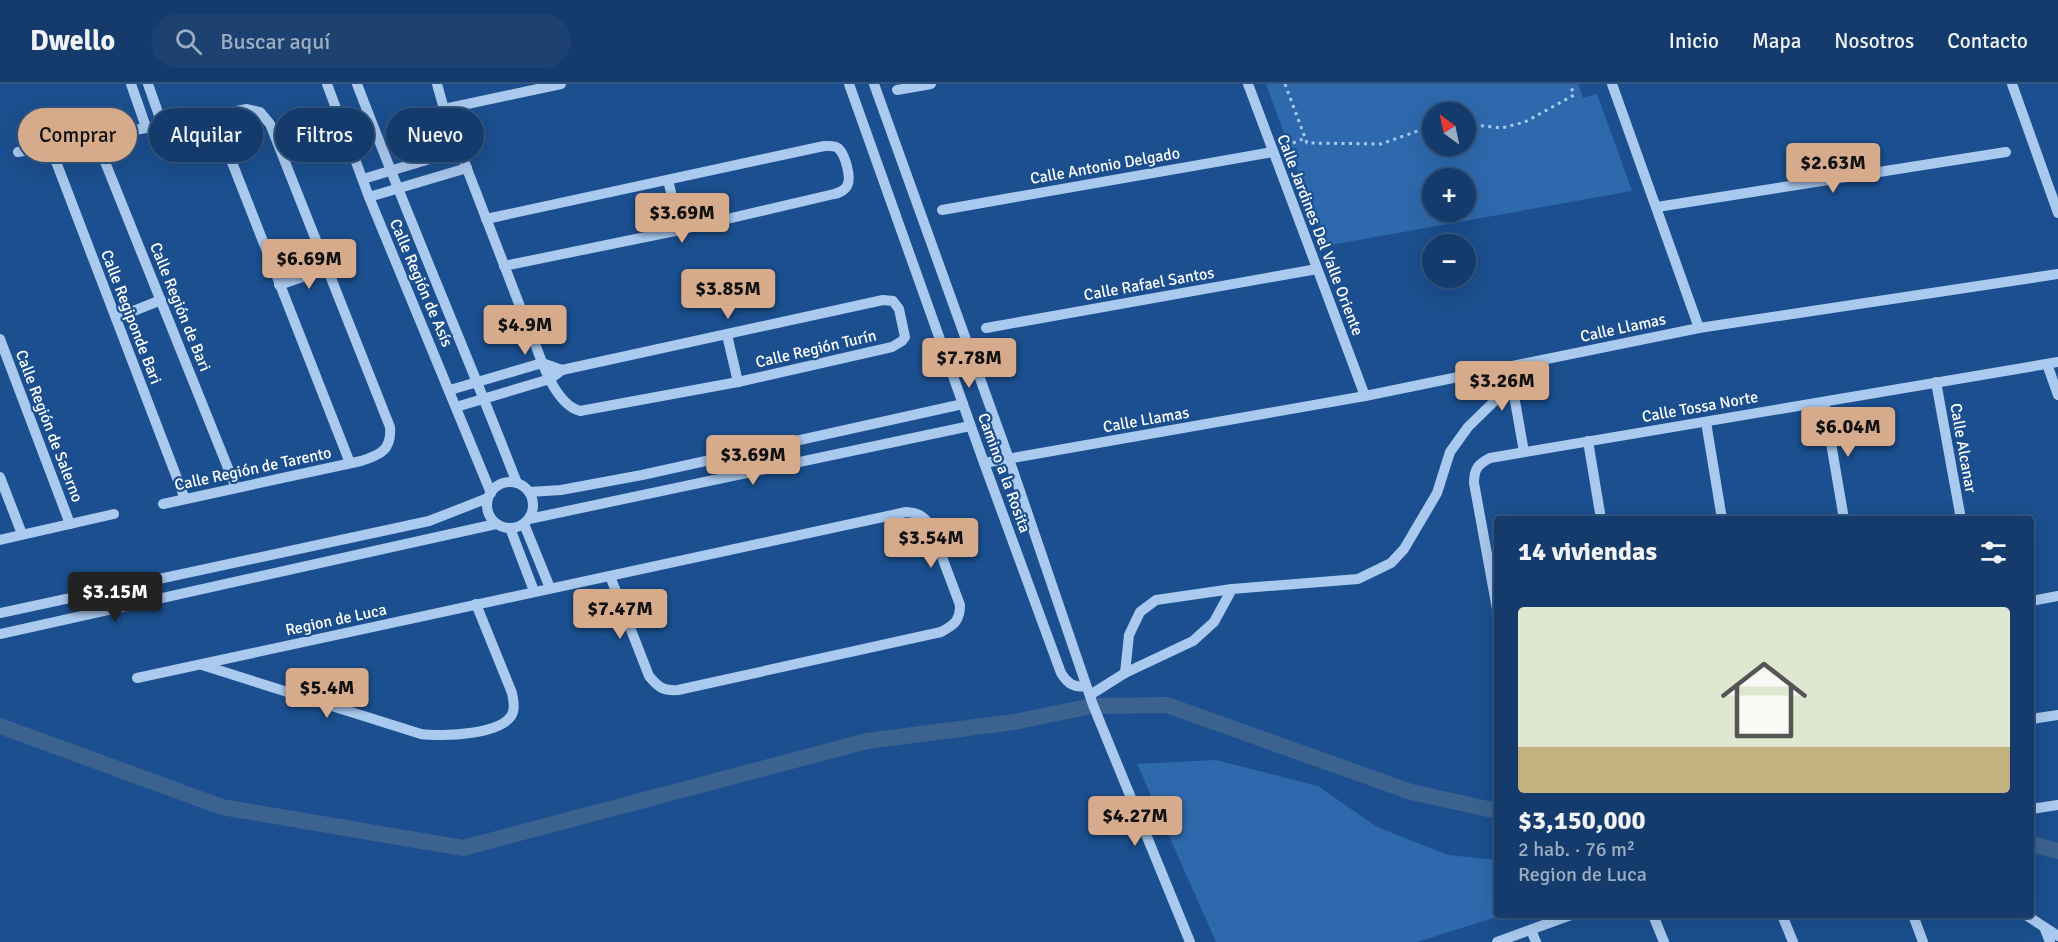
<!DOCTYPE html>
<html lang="es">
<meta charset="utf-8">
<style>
:root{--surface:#143b6b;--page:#1d4271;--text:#f1f3f6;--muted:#9dadc1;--line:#33557e;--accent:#d6ab8b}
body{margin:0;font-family:Signika,sans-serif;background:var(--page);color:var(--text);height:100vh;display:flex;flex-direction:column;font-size:22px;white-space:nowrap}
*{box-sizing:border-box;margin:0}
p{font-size:20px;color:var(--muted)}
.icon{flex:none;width:33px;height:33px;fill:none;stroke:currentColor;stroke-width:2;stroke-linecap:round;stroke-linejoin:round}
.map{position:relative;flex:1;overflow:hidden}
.side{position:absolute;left:1494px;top:432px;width:540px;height:402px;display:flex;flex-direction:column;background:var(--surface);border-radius:6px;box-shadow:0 6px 24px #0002,0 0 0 2px var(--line)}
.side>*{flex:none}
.guide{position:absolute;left:18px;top:24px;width:570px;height:54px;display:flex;gap:12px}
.needle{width:39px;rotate:327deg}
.fabs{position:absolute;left:1422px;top:18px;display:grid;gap:12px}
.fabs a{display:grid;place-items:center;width:54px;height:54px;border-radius:50%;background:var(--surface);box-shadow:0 6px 24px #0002,0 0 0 2px var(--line);font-size:30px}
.price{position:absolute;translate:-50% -51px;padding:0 14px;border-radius:6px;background:var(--accent);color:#111;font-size:20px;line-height:39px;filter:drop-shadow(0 2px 3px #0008)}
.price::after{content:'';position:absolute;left:50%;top:36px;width:18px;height:14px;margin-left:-9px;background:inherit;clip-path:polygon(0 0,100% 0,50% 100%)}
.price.on{background:#222;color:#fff}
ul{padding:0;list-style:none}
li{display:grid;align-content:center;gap:12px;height:318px;padding:0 24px}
li span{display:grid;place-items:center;height:186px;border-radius:6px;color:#555}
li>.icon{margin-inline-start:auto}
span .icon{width:108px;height:108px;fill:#fffc;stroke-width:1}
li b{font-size:26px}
h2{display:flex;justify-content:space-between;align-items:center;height:72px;padding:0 24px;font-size:26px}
.chip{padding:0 21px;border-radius:27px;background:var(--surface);box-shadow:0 6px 24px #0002,0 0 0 2px var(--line);font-size:21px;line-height:54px}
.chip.on{background:var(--accent);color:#111}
header{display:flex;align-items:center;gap:36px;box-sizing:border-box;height:84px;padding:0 30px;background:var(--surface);border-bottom:2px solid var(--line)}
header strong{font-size:28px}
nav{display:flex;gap:33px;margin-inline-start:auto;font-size:21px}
.search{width:420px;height:54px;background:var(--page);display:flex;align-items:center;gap:15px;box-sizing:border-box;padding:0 21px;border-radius:33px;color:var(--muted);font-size:22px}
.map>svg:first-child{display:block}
.green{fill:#2e69ad;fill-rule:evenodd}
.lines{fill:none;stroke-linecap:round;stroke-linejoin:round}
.canal{stroke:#3c6290;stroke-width:16}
.path{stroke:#a9c9ee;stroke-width:3;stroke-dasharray:3 4.5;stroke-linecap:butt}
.minor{stroke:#a9c9ee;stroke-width:10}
.labels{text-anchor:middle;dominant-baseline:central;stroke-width:4.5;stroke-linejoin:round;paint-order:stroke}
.street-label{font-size:16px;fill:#fff;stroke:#1b4f8f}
</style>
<header>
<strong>Dwello</strong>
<div class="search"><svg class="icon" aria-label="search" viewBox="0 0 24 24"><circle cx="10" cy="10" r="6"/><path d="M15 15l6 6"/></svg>Buscar aquí</div>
<nav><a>Inicio</a><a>Mapa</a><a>Nosotros</a><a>Contacto</a></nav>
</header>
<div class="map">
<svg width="2058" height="858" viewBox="0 0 2058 858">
<rect width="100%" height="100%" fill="#1b4f8f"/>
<!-- green -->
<g class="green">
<path d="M 1266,0 L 1578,0 L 1583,14 L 1597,10 L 1632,107 L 1325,162 ZM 1432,28 L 1466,28 L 1466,62 L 1432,62 ZM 1432,94 L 1466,94 L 1466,128 L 1432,128 Z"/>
<path d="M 1216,676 L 1318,702 L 1377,743 L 1448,771 L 1497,776 L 1497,831 L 1503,831 L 1417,858 L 1216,858 L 1137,680 Z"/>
</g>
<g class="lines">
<!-- canal -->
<g class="canal">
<path d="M 0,642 L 222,723 L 463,764 L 867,657 L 1014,638 L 1091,622 L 1167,621 L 1411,708 L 1497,727"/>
<path d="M 2031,760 L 2058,767"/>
</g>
<!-- path -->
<g class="path">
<path d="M 1285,0 L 1307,59 L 1381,60 L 1432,42"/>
<path d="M 1466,40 L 1502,44 L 1525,38 L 1574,11 L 1570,0"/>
<path d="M 1286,62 L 1305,54"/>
</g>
<!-- minor -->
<g class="minor">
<path d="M 131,0 L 146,43"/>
<path d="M 148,0 L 162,40"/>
<path d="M 327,0 L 369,113 L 491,409"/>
<path d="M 357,0 C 408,134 465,265 517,399"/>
<path d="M 437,0 L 444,25 L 521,225"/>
<path d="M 849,0 L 984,379 L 1061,589 C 1068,600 1074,604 1086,602"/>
<path d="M 874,0 L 1009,375 L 1093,621 L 1190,858"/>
<path d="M 1248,0 L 1365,312"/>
<path d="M 1612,0 L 1699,244"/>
<path d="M 2012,0 L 2058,129"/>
<path d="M 897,6 L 931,0"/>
<path d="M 444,25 L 561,0"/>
<path d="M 213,30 L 350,379"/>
<path d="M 95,53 L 236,404"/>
<path d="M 50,62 L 185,415"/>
<path d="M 18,68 L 247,25 L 260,28 L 270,40 L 390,343 C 392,366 380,371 361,377 L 163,420"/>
<path d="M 363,95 L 460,66"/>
<path d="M 668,96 L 680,146"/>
<path d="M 369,113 L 467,84"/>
<path d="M 1657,123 L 2006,68"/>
<path d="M 942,126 L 1273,68"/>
<path d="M 486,135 L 824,62 C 829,62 834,61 838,64 C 845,70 852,94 847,102 C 844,107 839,109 834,110 L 680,146 L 504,182"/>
<path d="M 279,201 L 329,184"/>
<path d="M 116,234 L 161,216"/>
<path d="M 986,244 L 1317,185"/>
<path d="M 727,251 L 738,298"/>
<path d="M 0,255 L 70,440"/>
<path d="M 2047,280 L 2058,311"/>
<path d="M 1509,283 L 1524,368"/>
<path d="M 1936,298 L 1961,435"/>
<path d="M 450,306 L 542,279 L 562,286"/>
<path d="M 1824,318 L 1844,435"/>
<path d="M 456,323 L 550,295 L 562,286 L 883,216 L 893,217 L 899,225 L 905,253 L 902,257 L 892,263 L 738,298 L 580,327 C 551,319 537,263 527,237"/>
<path d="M 1706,338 L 1722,435"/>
<path d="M 1588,357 L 1601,435"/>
<path d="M 984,379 L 1365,312 L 1699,244 L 2058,190"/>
<path d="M 0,393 L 22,450"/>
<circle cx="510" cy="421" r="23"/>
<path d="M 529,408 L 561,406 L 642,391 L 963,320"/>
<path d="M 529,435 L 970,342"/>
<path d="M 524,440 L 550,504"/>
<path d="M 510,444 L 534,507"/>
<path d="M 0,456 L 114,430"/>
<path d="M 2031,517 L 2058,512"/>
<path d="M 1497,525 L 1474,399 C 1474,385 1478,380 1490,374 L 2058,278"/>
<path d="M 0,529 L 429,437 L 488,414"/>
<path d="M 0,550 L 496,440"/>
<path d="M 202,581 L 421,650 C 441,653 506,651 513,628 C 515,621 513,615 512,609 L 476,520"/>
<path d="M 1125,589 L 1129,551 L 1140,528 L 1156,516 L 1232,505"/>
<path d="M 137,594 L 906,428 C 918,429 923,431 930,441 L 960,521 C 960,537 954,541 941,548 L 678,606 C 663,607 658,603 649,592 L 610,492"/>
<path d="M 1090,611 L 1125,589 L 1193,557 L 1214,538 L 1232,505 L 1358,495 L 1391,479 L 1404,465 L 1437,409 L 1450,368 L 1468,343 L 1512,300"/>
<path d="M 2031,635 L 2058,631"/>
<path d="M 2031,725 L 2058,721"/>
<path d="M 1653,831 L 1664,858"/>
<path d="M 1782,831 L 1793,858"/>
<path d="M 1913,831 L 1923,858"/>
<path d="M 2026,831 L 2058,852"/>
<path d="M 2044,843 L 2050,858"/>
<path d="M 1531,846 L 1536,858"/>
<path d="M 1497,858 L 1571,831"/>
</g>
</g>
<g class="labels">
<!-- street labels -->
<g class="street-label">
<text transform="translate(1105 82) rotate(-10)">Calle Antonio Delgado</text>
<text transform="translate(1320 151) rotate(69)">Calle Jardines Del Valle Oriente</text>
<text transform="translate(421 199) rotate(67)">Calle Región de Asís</text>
<text transform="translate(1149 200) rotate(-10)">Calle Rafael Santos</text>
<text transform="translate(180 223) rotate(68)">Calle Región de Bari</text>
<text transform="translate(131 233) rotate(69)">Calle Regiponde Bari</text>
<text transform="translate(1623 244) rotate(-12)">Calle Llamas</text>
<text transform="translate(816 265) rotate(-13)">Calle Región Turín</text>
<text transform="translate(1700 323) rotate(-10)">Calle Tossa Norte</text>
<text transform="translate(1146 336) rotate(-10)">Calle Llamas</text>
<text transform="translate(49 342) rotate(69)">Calle Región de Salerno</text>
<text transform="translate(1963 364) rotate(80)">Calle Alcanar</text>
<text transform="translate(253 385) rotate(-12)">Calle Región de Tarento</text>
<text transform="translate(1004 389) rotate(70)">Camino a la Rosita</text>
<text transform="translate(336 536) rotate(-12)">Region de Luca</text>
</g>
</g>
</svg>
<div class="fabs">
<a><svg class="needle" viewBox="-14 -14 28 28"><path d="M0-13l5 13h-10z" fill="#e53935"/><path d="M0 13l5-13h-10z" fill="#9dadc1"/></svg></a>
<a>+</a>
<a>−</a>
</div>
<b class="price" style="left:1833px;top:110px">$2.63M</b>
<b class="price" style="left:682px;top:160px">$3.69M</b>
<b class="price" style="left:309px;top:206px">$6.69M</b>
<b class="price" style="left:728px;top:236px">$3.85M</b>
<b class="price" style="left:525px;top:272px">$4.9M</b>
<b class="price" style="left:969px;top:305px">$7.78M</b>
<b class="price" style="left:1502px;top:328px">$3.26M</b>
<b class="price" style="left:1848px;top:374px">$6.04M</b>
<b class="price" style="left:753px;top:402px">$3.69M</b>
<b class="price" style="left:931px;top:485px">$3.54M</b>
<b class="price on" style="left:115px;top:539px">$3.15M</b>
<b class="price" style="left:620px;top:556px">$7.47M</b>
<b class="price" style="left:327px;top:635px">$5.4M</b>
<b class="price" style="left:1135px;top:763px">$4.27M</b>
<div class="guide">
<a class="chip on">Comprar</a>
<a class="chip">Alquilar</a>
<a class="chip">Filtros</a>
<a class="chip">Nuevo</a>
</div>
<section class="side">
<h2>14 viviendas<svg class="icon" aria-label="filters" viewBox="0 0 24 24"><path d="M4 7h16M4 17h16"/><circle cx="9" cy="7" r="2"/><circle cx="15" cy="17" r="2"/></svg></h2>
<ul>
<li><span style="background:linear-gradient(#dfe7d0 75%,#c2b280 0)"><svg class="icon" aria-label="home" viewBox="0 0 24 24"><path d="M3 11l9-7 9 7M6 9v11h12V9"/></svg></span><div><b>$3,150,000</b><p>2 hab. · 76 m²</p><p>Region de Luca</p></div></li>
</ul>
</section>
</div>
